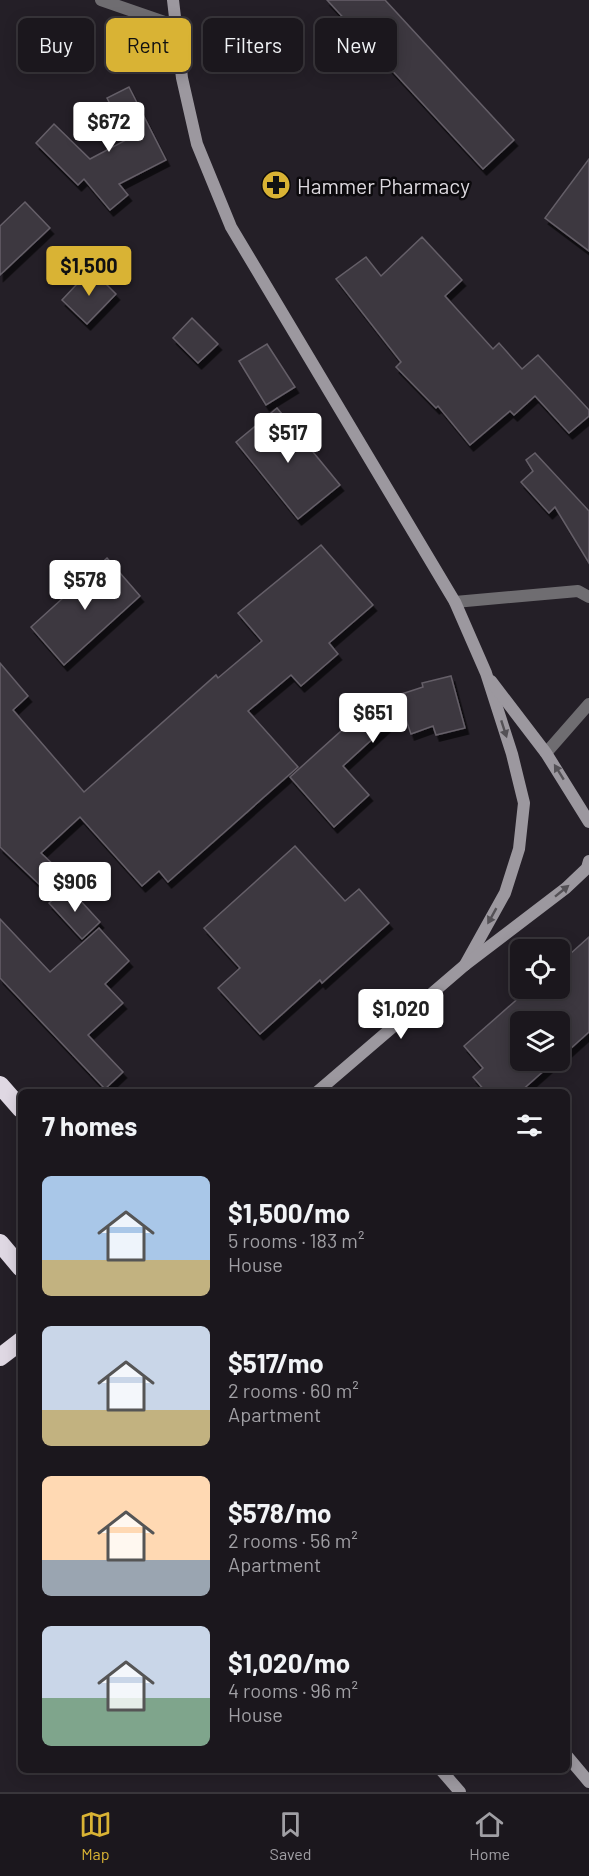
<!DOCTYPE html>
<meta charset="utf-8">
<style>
:root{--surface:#1b171d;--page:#242026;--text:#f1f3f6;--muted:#a09fa4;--line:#39363b;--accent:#d9b334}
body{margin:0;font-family:Barlow,sans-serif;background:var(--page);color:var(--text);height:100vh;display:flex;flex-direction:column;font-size:22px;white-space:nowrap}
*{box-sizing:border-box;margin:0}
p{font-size:20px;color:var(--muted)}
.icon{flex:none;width:33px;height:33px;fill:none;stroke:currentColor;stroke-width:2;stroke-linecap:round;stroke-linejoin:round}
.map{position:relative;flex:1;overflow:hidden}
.sheet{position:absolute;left:18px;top:1089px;width:552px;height:684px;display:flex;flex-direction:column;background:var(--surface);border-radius:9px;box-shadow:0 3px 15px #0003,0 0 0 2px var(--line)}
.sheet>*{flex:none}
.top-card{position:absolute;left:18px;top:18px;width:554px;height:54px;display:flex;gap:12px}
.tools{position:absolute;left:510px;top:939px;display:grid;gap:12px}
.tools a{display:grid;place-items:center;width:60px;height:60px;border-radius:9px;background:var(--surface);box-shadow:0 3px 15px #0003,0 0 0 2px var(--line);font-size:30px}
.price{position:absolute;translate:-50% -51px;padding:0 14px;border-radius:6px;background:#fff;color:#222;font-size:20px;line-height:39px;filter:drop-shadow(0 2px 3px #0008)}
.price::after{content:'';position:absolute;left:50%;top:36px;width:18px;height:14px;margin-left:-9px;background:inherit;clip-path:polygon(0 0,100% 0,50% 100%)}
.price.on{background:var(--accent);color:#111}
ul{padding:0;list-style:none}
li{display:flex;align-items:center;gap:18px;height:150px;padding:0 24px}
li span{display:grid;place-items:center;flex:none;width:168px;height:120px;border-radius:9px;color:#555}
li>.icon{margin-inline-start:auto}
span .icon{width:72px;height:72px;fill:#fffc;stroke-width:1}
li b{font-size:26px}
h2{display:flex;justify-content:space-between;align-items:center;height:72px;padding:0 24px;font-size:26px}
.pill{padding:0 21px;border-radius:9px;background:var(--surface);box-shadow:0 3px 15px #0003,0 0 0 2px var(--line);font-size:21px;line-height:54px}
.pill.on{background:var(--accent);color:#111}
.tabs{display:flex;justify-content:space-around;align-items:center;height:84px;border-top:2px solid var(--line);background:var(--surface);font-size:16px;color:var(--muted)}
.tabs a{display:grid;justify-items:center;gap:3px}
.tabs .on{color:var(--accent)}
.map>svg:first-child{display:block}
.building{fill:#3d3841;stroke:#655f68;stroke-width:1.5;filter:url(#shadow)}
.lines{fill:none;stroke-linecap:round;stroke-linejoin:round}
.lane{stroke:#6f6d71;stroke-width:12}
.secondary{stroke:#9c989f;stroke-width:12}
.highway{stroke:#dfd8e3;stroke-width:18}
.oneway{fill:#545156}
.labels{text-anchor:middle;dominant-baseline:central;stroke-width:5;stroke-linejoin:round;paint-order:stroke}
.poi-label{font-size:21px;fill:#ddd9df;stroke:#0c0a0d;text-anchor:start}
</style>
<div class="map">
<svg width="589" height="1792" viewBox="0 0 589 1792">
<defs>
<filter id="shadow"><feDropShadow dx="3.5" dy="6" stdDeviation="0" flood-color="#0009"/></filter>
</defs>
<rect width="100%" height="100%" fill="#241f27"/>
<!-- building -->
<g class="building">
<path d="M 327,0 L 385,0 L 514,140 L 483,169 Z"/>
<path d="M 129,87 L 166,160 L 119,184 L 128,195 L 110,210 L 84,179 L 78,185 L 36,143 L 54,124 L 90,159 L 128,139 L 107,98 Z"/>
<path d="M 589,159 L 589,251 L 545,218 Z"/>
<path d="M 25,202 L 50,228 L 0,275 L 0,226 Z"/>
<path d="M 422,237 L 462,280 L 445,296 L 493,349 L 499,343 L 522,369 L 538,355 L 589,410 L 589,416 L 569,433 L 535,396 L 514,415 L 510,411 L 470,445 L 438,406 L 436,408 L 396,367 L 401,362 L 336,279 L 366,257 L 381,276 Z"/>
<path d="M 91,269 L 116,294 L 87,324 L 62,300 Z"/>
<path d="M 192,318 L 218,344 L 198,363 L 173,338 Z"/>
<path d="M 267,344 L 295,387 L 266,405 L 239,361 Z"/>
<path d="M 277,408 L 340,485 L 298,519 L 236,442 Z"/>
<path d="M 535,453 L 589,511 L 589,563 L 555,507 L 549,513 L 521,482 L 533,471 L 526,460 Z"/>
<path d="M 321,545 L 373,605 L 329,643 L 338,654 L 301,686 L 291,675 L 248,711 L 298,767 L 168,882 L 159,871 L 142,886 L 80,817 L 41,853 L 58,869 L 42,887 L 0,847 L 0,663 L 28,696 L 13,710 L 84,792 L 216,675 L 218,678 L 262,641 L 238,613 Z"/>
<path d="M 107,558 L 140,596 L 64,665 L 31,627 Z"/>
<path d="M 451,676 L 465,728 L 436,735 L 433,726 L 411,734 L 403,711 L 343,766 L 369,795 L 334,827 L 290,777 L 371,704 L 423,687 L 422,683 Z"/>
<path d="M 295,846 L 345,901 L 359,889 L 389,923 L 322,983 L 320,980 L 260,1034 L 218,988 L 240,968 L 204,928 Z"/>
<path d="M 68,887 L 100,922 L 82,939 L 49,903 Z"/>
<path d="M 0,919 L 50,972 L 99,928 L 129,961 L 105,984 L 123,1003 L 88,1035 L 123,1072 L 105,1089 L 0,978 Z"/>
<path d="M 589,937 L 589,1032 L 560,1058 L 560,1022 L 520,1022 L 520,1060 L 556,1060 L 520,1092 L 486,1092 L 473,1077 L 483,1068 L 464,1046 L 530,988 L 560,988 L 560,963 Z"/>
</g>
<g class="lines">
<!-- lane -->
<g class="lane">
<path d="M 101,0 L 176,26"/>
<path d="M 455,602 L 578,591 L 589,597"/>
<path d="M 546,753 L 589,704"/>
</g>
<!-- secondary -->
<g class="secondary">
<path d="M 173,0 L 182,78 L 197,144 L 231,227 L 455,602 L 486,673 L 512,754 L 524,803 L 519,849 L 505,893 L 465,965"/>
<path d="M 491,681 L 546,753 L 589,822"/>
<path d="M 317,1092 L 465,965 L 566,888 L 587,868 L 589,861"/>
<path d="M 567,1756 L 589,1782"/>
<path d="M 441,1770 L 460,1792"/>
</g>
<!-- highway -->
<g class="highway">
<path d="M 0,1085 L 21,1109"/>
<path d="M 0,1243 L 21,1268"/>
<path d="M 0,1357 L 21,1341"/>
</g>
</g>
<!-- one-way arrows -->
<defs><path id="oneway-solid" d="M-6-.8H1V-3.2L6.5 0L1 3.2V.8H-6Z" transform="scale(1.5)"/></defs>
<g class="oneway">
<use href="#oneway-solid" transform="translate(504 729) rotate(72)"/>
<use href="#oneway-solid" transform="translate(559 772) rotate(-122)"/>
<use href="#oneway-solid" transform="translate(562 891) rotate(-39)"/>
<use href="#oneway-solid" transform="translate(492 916) rotate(119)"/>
</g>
<!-- icons -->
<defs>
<g id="pharmacy-disc" transform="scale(1.5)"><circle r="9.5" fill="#d9b334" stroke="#0c0a0d"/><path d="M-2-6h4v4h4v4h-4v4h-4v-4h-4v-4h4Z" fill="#111"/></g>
</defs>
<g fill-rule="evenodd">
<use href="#pharmacy-disc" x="276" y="185"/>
</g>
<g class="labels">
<!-- poi labels -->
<g class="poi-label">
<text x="297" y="185">Hammer Pharmacy</text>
</g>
</g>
</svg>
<div class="tools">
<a><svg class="icon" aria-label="locate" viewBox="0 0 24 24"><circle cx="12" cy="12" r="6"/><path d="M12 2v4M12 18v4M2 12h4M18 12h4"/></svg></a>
<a><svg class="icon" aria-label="layers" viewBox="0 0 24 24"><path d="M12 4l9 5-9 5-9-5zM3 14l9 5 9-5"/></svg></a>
</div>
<b class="price" style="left:109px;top:153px">$672</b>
<b class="price on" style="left:89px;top:297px">$1,500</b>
<b class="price" style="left:288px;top:464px">$517</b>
<b class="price" style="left:85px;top:611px">$578</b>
<b class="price" style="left:373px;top:744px">$651</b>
<b class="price" style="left:75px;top:913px">$906</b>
<b class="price" style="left:401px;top:1040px">$1,020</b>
<div class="top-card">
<a class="pill">Buy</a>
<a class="pill on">Rent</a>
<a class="pill">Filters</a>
<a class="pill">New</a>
</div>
<section class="sheet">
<h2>7 homes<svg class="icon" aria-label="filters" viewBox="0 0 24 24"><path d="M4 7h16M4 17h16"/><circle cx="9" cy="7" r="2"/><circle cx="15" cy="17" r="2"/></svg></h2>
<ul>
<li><span style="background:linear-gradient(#a9c7e8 70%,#c2b280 0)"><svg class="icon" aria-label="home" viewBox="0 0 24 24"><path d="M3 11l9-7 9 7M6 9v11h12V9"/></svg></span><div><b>$1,500/mo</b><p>5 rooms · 183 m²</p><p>House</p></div></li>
<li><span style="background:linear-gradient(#c9d6e8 70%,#c2b280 0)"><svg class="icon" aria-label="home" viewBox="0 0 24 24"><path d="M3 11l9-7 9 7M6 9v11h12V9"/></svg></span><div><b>$517/mo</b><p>2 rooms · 60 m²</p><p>Apartment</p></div></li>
<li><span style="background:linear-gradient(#ffd9b3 70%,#9aa5b1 0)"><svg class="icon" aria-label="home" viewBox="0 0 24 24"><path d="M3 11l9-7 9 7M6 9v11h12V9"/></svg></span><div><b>$578/mo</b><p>2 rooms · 56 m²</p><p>Apartment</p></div></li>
<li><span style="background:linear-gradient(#c9d6e8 60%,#7fa58c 0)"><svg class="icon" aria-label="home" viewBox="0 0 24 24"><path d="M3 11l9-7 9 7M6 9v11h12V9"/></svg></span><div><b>$1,020/mo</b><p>4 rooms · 96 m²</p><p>House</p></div></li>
</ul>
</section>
</div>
<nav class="tabs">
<a class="on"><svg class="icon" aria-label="map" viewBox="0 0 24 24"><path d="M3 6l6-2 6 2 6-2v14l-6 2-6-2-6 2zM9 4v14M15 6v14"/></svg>Map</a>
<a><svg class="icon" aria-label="saved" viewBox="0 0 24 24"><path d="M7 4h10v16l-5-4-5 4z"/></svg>Saved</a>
<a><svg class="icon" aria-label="home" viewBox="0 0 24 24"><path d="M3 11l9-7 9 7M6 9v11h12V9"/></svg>Home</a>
</nav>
